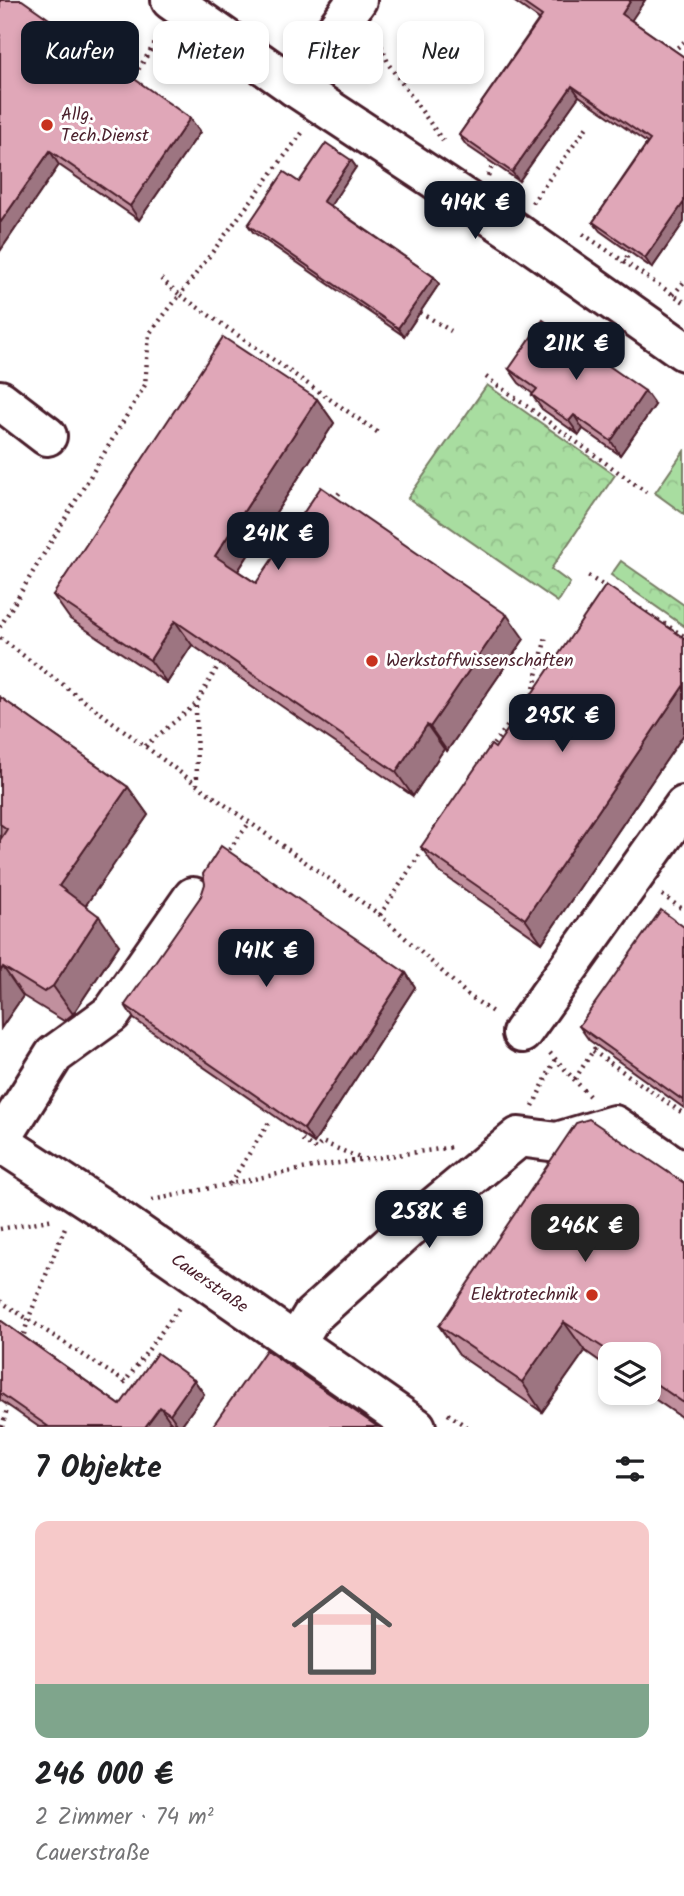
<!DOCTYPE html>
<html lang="de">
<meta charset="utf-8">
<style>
:root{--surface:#fff;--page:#f2f2f2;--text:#202124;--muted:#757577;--line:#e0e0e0;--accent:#111827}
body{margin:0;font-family:Kalam,sans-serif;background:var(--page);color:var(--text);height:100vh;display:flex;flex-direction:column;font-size:26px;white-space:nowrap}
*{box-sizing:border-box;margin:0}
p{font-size:23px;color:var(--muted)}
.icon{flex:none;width:38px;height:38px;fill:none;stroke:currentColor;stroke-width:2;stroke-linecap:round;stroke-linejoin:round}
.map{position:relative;height:1427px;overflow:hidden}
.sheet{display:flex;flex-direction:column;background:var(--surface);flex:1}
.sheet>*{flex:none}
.guide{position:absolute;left:21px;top:21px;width:642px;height:63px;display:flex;gap:14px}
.fabs{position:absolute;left:598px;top:1342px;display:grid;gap:14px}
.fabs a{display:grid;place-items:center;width:63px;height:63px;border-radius:14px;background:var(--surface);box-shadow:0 4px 10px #0003;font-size:35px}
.price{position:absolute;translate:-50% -60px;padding:0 16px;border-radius:14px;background:var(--accent);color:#fff;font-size:23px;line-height:46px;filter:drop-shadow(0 2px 4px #0008)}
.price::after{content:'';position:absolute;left:50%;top:42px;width:21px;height:16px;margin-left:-10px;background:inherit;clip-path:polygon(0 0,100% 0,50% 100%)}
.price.active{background:#222;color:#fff}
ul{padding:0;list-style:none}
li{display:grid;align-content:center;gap:14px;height:371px;padding:0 35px}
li+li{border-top:2px solid var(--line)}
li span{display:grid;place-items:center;height:217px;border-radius:14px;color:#555}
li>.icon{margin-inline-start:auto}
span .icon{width:126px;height:126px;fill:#fffc;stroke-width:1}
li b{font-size:30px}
h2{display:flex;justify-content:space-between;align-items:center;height:84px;padding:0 35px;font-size:30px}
.tag{padding:0 24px;border-radius:14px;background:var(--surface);box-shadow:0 4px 10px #0003;font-size:24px;line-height:63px}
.tag.active{background:var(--accent);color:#fff}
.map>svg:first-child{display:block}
.forest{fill:url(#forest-crowns);stroke:#797e66;stroke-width:2}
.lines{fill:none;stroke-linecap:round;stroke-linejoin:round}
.minor-casing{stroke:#4a1f2b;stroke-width:44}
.path{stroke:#4a1f2b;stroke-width:4.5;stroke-dasharray:2 5;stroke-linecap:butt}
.minor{stroke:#fff;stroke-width:38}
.wall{fill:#c1909e;stroke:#4a1f2b;stroke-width:2}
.shaded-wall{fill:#9d7581;stroke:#4a1f2b;stroke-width:2}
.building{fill:#e0a7b8;stroke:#4a1f2b;stroke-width:2}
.poi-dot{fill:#c8321e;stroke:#fff;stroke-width:2.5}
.labels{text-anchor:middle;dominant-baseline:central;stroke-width:6;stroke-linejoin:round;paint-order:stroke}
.poi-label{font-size:18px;fill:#4a1f2b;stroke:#fff;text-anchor:start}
.street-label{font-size:18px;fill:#4a1f2b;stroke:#fff}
</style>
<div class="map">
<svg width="684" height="1427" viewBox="0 0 684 1427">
<defs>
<pattern id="forest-crowns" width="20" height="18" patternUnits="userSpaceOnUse" patternTransform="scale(1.75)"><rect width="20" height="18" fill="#a8dda0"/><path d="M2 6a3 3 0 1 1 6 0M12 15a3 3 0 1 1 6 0" fill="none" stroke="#92bd8a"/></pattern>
</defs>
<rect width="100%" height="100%" fill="#fff"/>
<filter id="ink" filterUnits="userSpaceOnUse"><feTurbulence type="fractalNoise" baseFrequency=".0143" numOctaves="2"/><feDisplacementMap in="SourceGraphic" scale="14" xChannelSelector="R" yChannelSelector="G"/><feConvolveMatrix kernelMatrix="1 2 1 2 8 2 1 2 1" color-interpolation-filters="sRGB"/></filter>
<g filter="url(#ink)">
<!-- forest -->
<g class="forest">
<path d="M 487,385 L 615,475 L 551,569 L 570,583 L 558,602 L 408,498 Z"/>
<path d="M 684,451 L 684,514 L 655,493 Z"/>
<path d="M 621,561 L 684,605 L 684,626 L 611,575 Z"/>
</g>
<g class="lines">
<!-- minor casing -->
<g class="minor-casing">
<g id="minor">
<path d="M 171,0 L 295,87 L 518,234 L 684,351"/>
<path d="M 295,87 L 357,0"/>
<path d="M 0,400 L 47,436"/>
<path d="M 522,1033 L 684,806"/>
<path d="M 0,1141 L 54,1055 L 112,1013 L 193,897"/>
<path d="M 0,1142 L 103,1209 L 416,1427"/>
<path d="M 295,1344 L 312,1316 L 408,1229 L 519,1137 L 557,1142 L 614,1125 L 684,1173"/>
</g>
</g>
<!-- path -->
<g class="path">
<path d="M 376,33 L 389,65 L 443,141"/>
<path d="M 672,52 L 684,42"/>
<path d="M 131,81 L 162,32"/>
<path d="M 302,133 L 180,295 L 380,434"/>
<path d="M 488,176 L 493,164"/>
<path d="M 532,203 L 589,124"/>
<path d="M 583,234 L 684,302"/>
<path d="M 623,264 L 629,253"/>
<path d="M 673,295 L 684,282"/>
<path d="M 420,312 L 451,331"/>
<path d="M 486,377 L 646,492"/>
<path d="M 334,500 L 340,492"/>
<path d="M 588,576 L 609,589"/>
<path d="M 634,605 L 684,636"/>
<path d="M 0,627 L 145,385 L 149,334 L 180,295 L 161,279"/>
<path d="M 0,638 L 197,785 L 380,915 L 468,995 L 494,1013"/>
<path d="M 196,706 L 197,784"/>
<path d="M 145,746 L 196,704 L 222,659"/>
<path d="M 489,750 L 533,693 L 546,636"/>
<path d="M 225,855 L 250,822"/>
<path d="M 662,895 L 684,910"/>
<path d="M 380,915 L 426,845"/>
<path d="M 593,1051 L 684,1114"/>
<path d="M 550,1053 L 591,1098"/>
<path d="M 575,1079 L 596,1046"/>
<path d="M 533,1106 L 556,1057"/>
<path d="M 302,1140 L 316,1149 L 322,1142 L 362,1159"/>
<path d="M 230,1184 L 271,1119"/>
<path d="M 152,1200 L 317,1166 L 454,1147"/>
<path d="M 0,1229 L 54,1219"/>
<path d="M 0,1301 L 125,1382 L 181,1305"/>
<path d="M 22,1341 L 28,1320 L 66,1225"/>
<path d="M 448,1414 L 467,1427"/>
<path d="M 2,1427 L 8,1406"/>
</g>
<!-- minor -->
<use href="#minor" class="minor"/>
</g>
<!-- wall -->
<g class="wall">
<path d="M 0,0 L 200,132 L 139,220 L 59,165 L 0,251 Z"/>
<path d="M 512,0 L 645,0 L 631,20 L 684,57 L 684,222 L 652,268 L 600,231 L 593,222 L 647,143 L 579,96 L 519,181 L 466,145 L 459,135 L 539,19 Z"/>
<path d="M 351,160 L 356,167 L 330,205 L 434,277 L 439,284 L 404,336 L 253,232 L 248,225 L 299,182 Z"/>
<path d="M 509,369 L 655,405 L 620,455 L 583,429 L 579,435 L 542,409 L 532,395 L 533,394 L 519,383 Z"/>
<path d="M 317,399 L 334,423 L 238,571 L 256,583 L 524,639 L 447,751 L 444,749 L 413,796 L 192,645 L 167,683 L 70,619 L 53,595 Z"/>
<path d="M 684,638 L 684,734 L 542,943 L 438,871 L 421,847 Z"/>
<path d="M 0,697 L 128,787 L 148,815 L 85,906 L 119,945 L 73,1014 L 64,1021 L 23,996 L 1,1028 Z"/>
<path d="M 684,927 L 684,1108 L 589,1040 L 579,1026 Z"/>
<path d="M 406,973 L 415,987 L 314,1143 L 134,1019 L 125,1005 Z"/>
<path d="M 684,1183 L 684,1419 L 646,1393 L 649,1393 L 649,1354 L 611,1354 L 611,1369 L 585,1351 L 542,1412 L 459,1355 L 439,1326 Z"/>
<path d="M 0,1320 L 120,1405 L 194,1380 L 204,1394 L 180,1427 L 178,1427 L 170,1421 L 165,1427 L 39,1427 L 0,1400 Z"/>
</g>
<!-- shaded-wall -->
<g class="shaded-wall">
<path d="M 631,0 L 645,0 L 629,24 L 622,14 Z"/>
<path d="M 572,86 L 579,96 L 519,181 L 512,172 Z"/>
<path d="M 190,118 L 200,132 L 139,220 L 130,206 Z"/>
<path d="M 50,151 L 59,165 L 0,251 L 0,223 Z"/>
<path d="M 351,160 L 356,167 L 329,208 L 323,201 Z"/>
<path d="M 684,202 L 684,222 L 652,268 L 645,258 Z"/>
<path d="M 434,277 L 439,284 L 404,336 L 398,328 Z"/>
<path d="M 645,391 L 655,405 L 620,455 L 611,441 Z"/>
<path d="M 317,399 L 334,423 L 232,580 L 215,556 Z"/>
<path d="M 574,415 L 583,429 L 579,435 L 569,421 Z"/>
<path d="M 507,615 L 524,639 L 447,751 L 430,727 Z"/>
<path d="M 175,621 L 192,645 L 167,683 L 150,660 Z"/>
<path d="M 684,685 L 684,734 L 542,943 L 525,919 Z"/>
<path d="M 427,725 L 444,749 L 413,796 L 396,772 Z"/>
<path d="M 128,787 L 148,815 L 79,915 L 59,886 Z"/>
<path d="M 99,916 L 119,945 L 73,1014 L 53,986 Z"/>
<path d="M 3,967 L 23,996 L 1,1028 L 0,972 Z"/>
<path d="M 406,973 L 415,987 L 314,1143 L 304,1129 Z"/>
<path d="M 564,1322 L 585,1351 L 542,1412 L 522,1382 Z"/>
<path d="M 194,1380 L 204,1394 L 180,1427 L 179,1427 L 170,1414 Z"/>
<path d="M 160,1407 L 170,1421 L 165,1427 L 145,1427 Z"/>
</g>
<!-- building -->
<g class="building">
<path d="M 0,0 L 22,0 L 190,118 L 130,206 L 50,151 L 0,223 Z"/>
<path d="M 519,0 L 631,0 L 622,14 L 684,57 L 684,202 L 645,258 L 593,222 L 650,140 L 572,86 L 512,172 L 459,135 L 542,16 Z"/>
<path d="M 326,143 L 351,160 L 323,201 L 434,277 L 398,328 L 248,225 L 284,172 L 299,182 Z"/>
<path d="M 543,320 L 645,391 L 611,441 L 574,415 L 569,421 L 550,408 L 532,395 L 537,389 L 509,369 Z"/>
<path d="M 223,337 L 317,399 L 215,556 L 256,583 L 321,487 L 507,615 L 430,727 L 427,725 L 396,772 L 175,621 L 150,660 L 53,595 Z"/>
<path d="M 606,585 L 684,638 L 684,685 L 525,919 L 421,847 L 491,745 L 495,748 Z"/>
<path d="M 0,697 L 128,787 L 59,886 L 99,916 L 53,986 L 44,992 L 3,967 L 0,972 L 0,840 L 7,829 L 0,824 Z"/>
<path d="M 221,846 L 406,973 L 304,1129 L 125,1005 L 201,896 L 205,884 L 203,874 Z"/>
<path d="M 661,910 L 684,927 L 684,1101 L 579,1026 Z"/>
<path d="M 589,1119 L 684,1183 L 684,1403 L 649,1379 L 649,1354 L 613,1354 L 564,1322 L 522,1382 L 439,1326 L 576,1123 Z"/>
<path d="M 0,1320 L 120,1405 L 157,1353 L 194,1380 L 170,1414 L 160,1407 L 145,1427 L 49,1427 L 0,1393 Z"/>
<path d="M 266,1350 L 378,1427 L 212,1427 Z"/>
</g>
</g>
<!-- markers -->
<g class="poi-dot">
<circle cx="47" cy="125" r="7"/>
<circle cx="372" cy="661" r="7"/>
<circle cx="592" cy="1295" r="7"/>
</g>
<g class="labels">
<!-- poi labels -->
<g class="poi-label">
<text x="61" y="115">Allg.<tspan x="61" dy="21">Tech.Dienst</tspan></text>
<text x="386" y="661">Werkstoffwissenschaften</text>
<text x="578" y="1295" text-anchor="end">Elektrotechnik</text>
</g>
<!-- street labels -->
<g class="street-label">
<text transform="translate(209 1284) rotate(35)">Cauerstraße</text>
</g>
</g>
</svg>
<div class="fabs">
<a><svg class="icon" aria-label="layers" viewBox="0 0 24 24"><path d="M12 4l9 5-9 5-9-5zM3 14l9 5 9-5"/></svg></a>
</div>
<b class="price" style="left:475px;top:241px">414K €</b>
<b class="price" style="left:576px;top:382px">211K €</b>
<b class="price" style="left:278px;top:572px">241K €</b>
<b class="price" style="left:562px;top:754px">295K €</b>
<b class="price" style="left:266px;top:989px">141K €</b>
<b class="price" style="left:429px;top:1250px">258K €</b>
<b class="price active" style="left:585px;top:1264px">246K €</b>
<div class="guide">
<a class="tag active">Kaufen</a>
<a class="tag">Mieten</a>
<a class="tag">Filter</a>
<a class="tag">Neu</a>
</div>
</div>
<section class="sheet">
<h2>7 Objekte<svg class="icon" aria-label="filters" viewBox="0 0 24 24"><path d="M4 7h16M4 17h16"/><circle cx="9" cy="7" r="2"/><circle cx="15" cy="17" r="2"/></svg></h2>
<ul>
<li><span style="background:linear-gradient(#f6c9c9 75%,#7fa58c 0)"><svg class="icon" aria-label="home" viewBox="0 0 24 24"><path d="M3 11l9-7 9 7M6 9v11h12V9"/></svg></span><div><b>246 000 €</b><p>2 Zimmer · 74 m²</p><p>Cauerstraße</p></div></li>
</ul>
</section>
